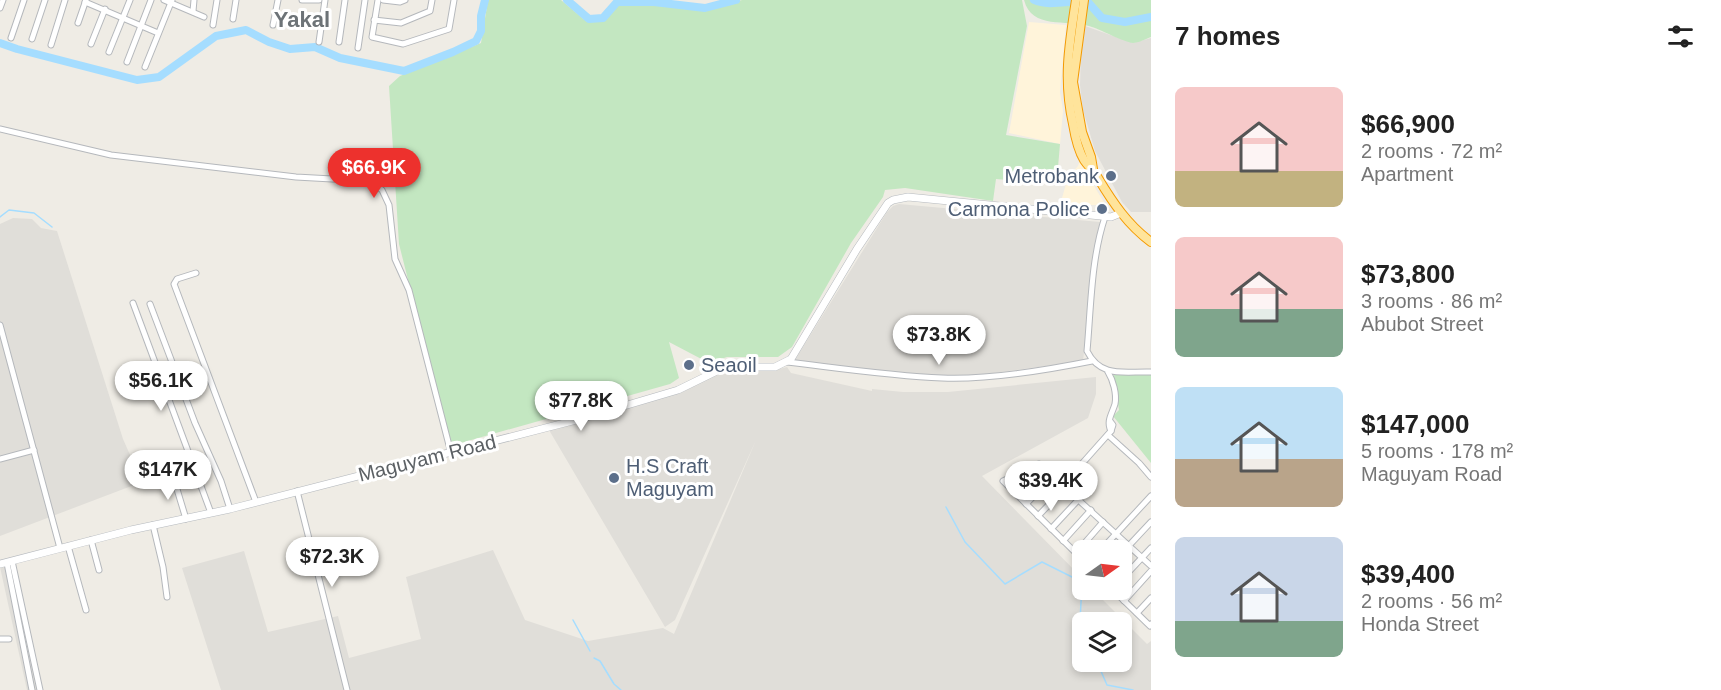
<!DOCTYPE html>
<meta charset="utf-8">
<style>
:root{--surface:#fff;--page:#f2f2f2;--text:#222;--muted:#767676;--accent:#ed312d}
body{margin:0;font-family:Arial,sans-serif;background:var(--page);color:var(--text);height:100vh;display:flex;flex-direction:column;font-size:22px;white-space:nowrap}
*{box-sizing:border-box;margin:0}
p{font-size:20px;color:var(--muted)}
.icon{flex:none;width:33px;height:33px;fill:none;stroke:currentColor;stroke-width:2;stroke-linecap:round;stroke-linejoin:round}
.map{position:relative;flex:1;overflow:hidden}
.side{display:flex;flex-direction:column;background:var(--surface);width:570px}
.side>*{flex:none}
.needle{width:39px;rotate:76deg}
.tools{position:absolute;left:1072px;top:540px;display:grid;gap:12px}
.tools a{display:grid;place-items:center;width:60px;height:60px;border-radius:9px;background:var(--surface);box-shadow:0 3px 9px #0003;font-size:30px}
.price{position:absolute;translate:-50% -51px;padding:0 14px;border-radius:21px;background:#fff;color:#222;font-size:20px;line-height:39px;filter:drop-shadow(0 2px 3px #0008)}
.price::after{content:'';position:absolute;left:50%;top:36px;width:18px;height:14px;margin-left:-9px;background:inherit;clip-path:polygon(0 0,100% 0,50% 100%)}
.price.on{background:var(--accent);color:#fff}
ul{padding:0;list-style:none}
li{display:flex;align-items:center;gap:18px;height:150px;padding:0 24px}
li span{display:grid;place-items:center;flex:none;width:168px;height:120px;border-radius:9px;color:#555}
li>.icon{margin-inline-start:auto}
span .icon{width:72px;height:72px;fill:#fffc;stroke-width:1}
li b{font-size:26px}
h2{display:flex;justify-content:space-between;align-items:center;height:72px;padding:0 24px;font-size:26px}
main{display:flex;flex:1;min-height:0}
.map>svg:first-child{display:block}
.commercial{fill:#fff4da}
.industrial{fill:#e0ded9;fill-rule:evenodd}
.green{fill:#c3e7c1}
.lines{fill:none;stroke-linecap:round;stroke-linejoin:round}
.stream{stroke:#a5ddff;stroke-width:1.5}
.river{stroke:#a5ddff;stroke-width:8}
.minor-casing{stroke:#b5b8bc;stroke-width:7}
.secondary-casing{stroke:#b6babf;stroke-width:8}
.trunk-casing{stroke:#f49a00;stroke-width:10}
.minor{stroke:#fff;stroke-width:5}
.secondary{stroke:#fff;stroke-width:7}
.trunk{stroke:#ffe49b;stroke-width:8}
.service-dot{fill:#5c6f8a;stroke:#fff;stroke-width:2}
.labels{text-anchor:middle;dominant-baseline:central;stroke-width:6;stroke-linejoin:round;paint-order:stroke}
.service-label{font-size:20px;fill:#4e5e75;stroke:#fff;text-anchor:end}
.street-label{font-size:20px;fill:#5c6165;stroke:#fff}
.quarter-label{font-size:22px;font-weight:bold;fill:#6d7377;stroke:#fff}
</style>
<main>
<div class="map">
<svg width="1151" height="690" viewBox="0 0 1151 690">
<rect width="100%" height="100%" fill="#efece5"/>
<!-- commercial -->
<g class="commercial">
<path d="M 1029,22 L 1066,25 L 1060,92 L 1063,111 L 1060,144 L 1009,133 Z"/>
<path d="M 1080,160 L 1097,191 L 1106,205 L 1080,205 L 1080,208 L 1060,205 L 1068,177 L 1078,166 Z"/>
</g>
<!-- industrial -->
<g class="industrial">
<path d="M 1085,26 L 1133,43 L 1151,38 L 1151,212 L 1131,212 L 1122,202 L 1095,151 L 1083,110 L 1080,85 L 1081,52 Z"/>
<path d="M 899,204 L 1100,222 L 1098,230 L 1083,361 L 978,375 L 941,376 L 793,363 L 887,212 L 893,206 Z"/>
<path d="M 13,218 L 32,219 L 41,228 L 57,231 L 123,439 L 142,482 L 0,536 L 0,224 Z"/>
<path d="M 787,367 L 791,373 L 872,391 L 872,389 L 903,392 L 948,392 L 1096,377 L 1096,394 L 1088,418 L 982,476 L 1083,579 L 1083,590 L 1093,590 L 1147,644 L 1151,641 L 1151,690 L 221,690 L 182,568 L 244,551 L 268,632 L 338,616 L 349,658 L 421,639 L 406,577 L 493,550 L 525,620 L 588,641 L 663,628 L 674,634 L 756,440 L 675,620 L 665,627 L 549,430 L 677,391 L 725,368 L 776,370 ZM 1083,622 L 1122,622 L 1122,662 L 1083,662 Z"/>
<path d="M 15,561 L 42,690 L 27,690 L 0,567 Z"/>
</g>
<!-- green -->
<g class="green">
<path d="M 488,0 L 561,0 L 587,22 L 605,20 L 618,4 L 688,7 L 706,10 L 742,0 L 1022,0 L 1027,26 L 1006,135 L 1060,144 L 1057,179 L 1031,177 L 1028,182 L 996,179 L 993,201 L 905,188 L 885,190 L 883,197 L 851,243 L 792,347 L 778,357 L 727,357 L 709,363 L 669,342 L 679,378 L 670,384 L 450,446 L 399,244 L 389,86 L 400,76 L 481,43 Z"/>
<path d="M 1024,0 L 1151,0 L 1151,37 C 1146,39 1138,43 1133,43 C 1123,42 1100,29 1089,26 C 1066,19 1032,30 1024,0 Z"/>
<path d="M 1113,372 L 1151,373 L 1151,463 L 1113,416 L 1119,410 Z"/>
</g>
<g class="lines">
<!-- stream -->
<g class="stream">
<path d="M 0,217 L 9,210 L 34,213 L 52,227"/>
<path d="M 946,507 L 965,542 L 1005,584 L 1042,562 L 1082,582 L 1080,622 L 1083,630"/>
<path d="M 573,620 L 590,651"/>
<path d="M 594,658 L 600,661 L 614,684 L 621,690"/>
<path d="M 1097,662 L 1107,685 L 1133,690"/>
</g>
<!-- river -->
<g class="river">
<path d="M 567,0 L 589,19 L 603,18 L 617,2 L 654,2 L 705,8 L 736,0"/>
<path d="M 1034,0 C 1049,7 1070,0 1087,1 L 1102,18 L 1125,22 L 1151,17"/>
<path d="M 0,43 L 17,49 L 137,80 L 159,77 L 216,36 L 246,30 L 269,42 L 290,49 L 315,47 L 340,58 L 404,71 L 453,52 L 476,41 L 481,31 L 481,16 L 485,0"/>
</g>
<!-- minor casing -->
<g class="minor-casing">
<g id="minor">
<path d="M 164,0 L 204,17"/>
<path d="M 302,0 L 319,0"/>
<path d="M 378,0 L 372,37 L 403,44 L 449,29 L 454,0"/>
<path d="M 383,0 L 400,2 L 405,0"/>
<path d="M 85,2 L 158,33"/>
<path d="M 0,8 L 3,0"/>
<path d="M 193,11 L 194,0"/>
<path d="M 233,19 L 236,0"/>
<path d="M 374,20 L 401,23 L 430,11 L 432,0"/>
<path d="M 78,23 L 86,0"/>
<path d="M 213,25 L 217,0"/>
<path d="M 273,25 L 278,0"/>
<path d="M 11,38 L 24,0"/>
<path d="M 32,39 L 45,0"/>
<path d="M 319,42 L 325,0"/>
<path d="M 339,42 L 345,0"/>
<path d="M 91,44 L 105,9"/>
<path d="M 51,45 L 65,0"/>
<path d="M 358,48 L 365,0"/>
<path d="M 109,52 L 130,0"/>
<path d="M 127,62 L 151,0"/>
<path d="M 145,67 L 172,0"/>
<path d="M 0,129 L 111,155 L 296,177 L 350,180 L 374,184 L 382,190 L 389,205 L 395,259 L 409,290 L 451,453"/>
<path d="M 1105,217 C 1091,259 1091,307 1087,351 C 1101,379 1125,371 1151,372"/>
<path d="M 196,273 L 177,279 L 174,284 L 256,502"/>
<path d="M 133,303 L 211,513"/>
<path d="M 150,304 L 195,423 L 221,481 L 230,509"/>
<path d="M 0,325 L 60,548"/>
<path d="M 787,362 C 838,368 890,376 942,378 C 987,380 1047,370 1092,361"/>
<path d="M 1108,372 C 1113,380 1117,394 1115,404 C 1112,414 1106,421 1111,431"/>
<path d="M 1108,435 L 1139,463 L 1151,477"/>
<path d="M 0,459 L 34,450"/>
<path d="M 1020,473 L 1038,492"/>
<path d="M 173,476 L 186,519"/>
<path d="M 1063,485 L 1111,431 L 1113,425 L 1110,421"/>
<path d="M 297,491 L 347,690"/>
<path d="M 1026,504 L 1053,476"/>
<path d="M 1038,516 L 1066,487"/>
<path d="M 153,525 L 163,567 L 167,597"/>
<path d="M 1051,529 L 1079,499"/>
<path d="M 91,540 L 99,570"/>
<path d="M 1063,541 L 1091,510"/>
<path d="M 68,546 L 86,610"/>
<path d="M 1101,550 L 1151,496"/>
<path d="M 1076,553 L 1103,522"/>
<path d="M 1122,553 L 1151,522"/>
<path d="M 1083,560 L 1003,481 L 1039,464 L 1151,566"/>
<path d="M 12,561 L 40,690"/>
<path d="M 7,563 L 32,690"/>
<path d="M 1122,579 L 1151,548"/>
<path d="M 1113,590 L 1150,626 L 1151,624"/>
<path d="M 1124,601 L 1151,571"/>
<path d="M 1137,613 L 1151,598"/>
<path d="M 0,639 L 9,639"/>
</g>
</g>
<!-- secondary casing -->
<g class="secondary-casing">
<path id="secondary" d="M 0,564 L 131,530 L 230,509 L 580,419 L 678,390 L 725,367 L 775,367 L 791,359 L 857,249 L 888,203 L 893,200 L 908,197 L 1111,217 L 1121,213"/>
</g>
<!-- trunk casing -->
<g class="trunk-casing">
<g id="trunk">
<path d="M 1076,0 C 1069,45 1063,80 1073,124 C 1075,136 1078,150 1084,160 C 1088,166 1094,171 1098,178 C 1113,203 1128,225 1151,242"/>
<path d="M 1084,0 L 1073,82 L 1082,132 L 1091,157 L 1093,169"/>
</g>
</g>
<!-- minor -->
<use href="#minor" class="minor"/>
<!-- secondary -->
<use href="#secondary" class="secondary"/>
<!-- trunk -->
<use href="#trunk" class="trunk"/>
</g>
<!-- markers -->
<g class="service-dot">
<circle cx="1111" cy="176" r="6"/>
<circle cx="1102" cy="209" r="6"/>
<circle cx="689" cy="365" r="6"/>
<circle cx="614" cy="478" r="6"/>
</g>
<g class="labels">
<!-- service labels -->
<g class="service-label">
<text x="1099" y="176">Metrobank</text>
<text x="1090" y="209">Carmona Police</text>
<text x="701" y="365" text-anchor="start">Seaoil</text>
<text x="626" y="466" text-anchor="start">H.S Craft<tspan x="626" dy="23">Maguyam</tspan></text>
</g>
<!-- street labels -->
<g class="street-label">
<text transform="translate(427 458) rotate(-14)">Maguyam Road</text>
</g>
<!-- quarter labels -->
<g class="quarter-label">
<text x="302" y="19">Yakal</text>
</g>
</g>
</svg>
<div class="tools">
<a><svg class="needle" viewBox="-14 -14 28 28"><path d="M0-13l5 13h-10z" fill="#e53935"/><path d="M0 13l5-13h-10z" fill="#767676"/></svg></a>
<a><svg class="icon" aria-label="layers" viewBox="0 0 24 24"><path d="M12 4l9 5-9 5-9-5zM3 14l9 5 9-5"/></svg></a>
</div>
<b class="price on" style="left:374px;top:199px">$66.9K</b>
<b class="price" style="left:939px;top:366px">$73.8K</b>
<b class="price" style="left:161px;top:412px">$56.1K</b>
<b class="price" style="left:581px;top:432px">$77.8K</b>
<b class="price" style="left:168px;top:501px">$147K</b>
<b class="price" style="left:1051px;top:512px">$39.4K</b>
<b class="price" style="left:332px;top:588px">$72.3K</b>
</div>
<section class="side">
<h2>7 homes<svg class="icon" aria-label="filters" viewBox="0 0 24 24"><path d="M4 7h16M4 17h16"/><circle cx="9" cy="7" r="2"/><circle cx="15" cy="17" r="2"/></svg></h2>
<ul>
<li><span style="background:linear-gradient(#f6c9c9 70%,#c2b280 0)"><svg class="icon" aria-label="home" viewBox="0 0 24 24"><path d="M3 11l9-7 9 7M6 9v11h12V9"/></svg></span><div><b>$66,900</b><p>2 rooms · 72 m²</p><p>Apartment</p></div></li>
<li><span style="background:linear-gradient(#f6c9c9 60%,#7fa58c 0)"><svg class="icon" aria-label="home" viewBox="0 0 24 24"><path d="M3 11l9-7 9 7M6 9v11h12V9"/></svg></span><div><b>$73,800</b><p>3 rooms · 86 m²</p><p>Abubot Street</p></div></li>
<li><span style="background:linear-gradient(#bfe0f5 60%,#b9a48a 0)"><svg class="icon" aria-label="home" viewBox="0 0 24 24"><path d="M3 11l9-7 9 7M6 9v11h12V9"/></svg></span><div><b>$147,000</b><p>5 rooms · 178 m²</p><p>Maguyam Road</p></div></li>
<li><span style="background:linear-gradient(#c9d6e8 70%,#7fa58c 0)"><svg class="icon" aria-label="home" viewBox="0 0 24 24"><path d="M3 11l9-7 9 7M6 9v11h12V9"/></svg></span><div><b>$39,400</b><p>2 rooms · 56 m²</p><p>Honda Street</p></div></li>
</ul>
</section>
</main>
